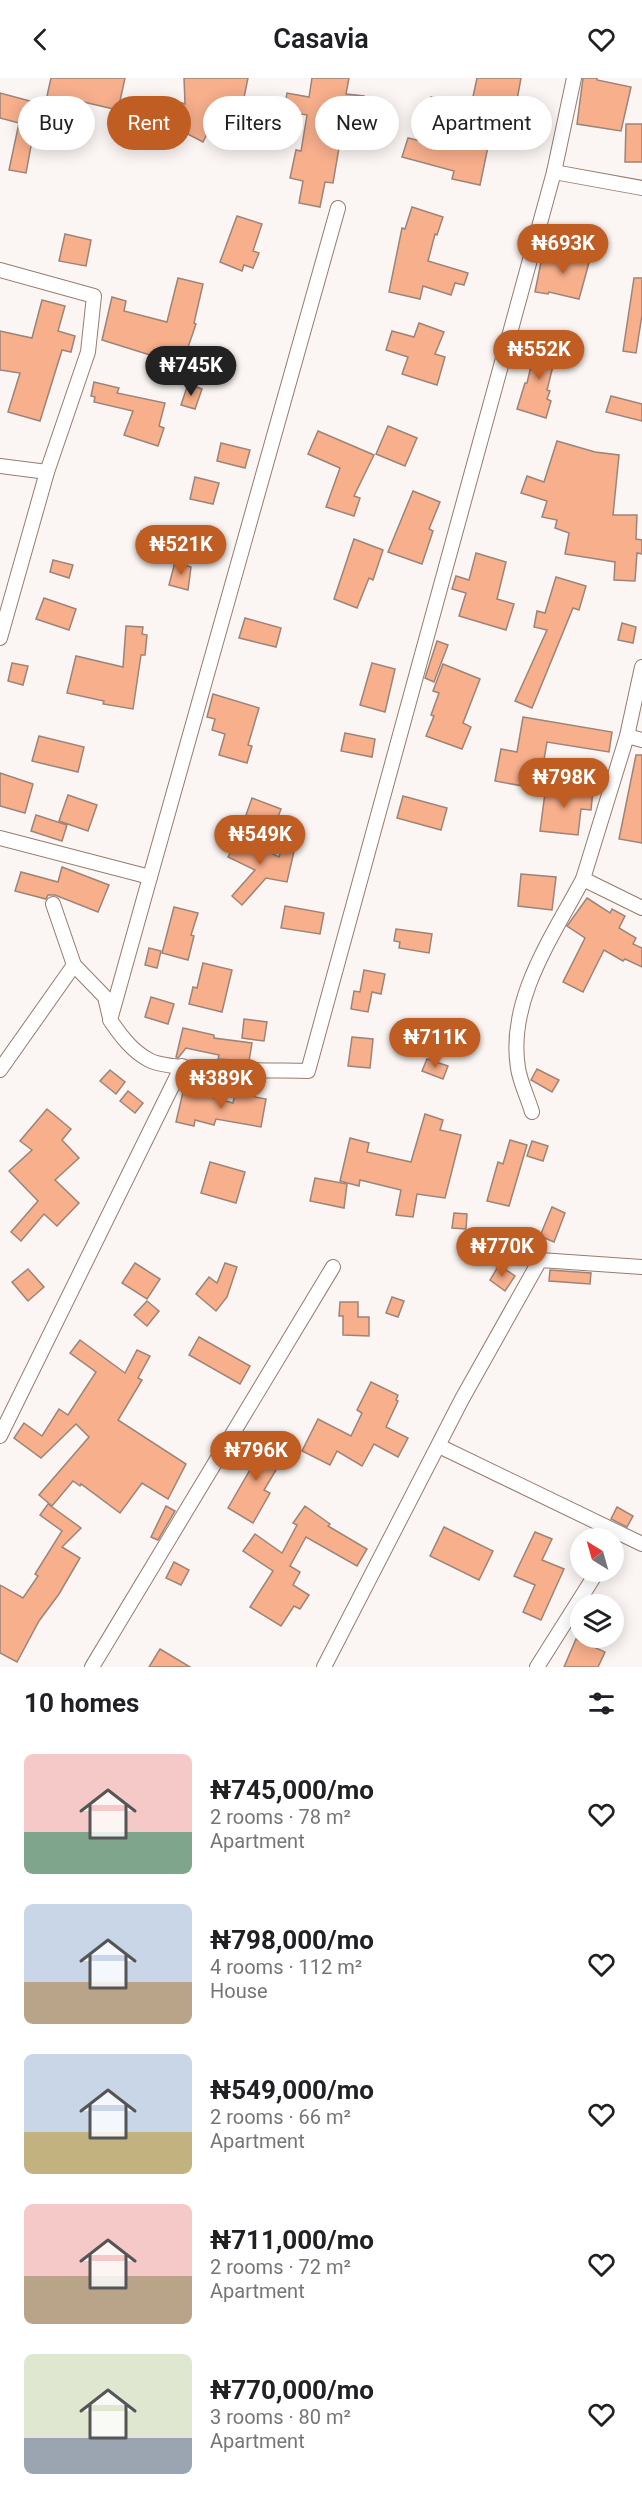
<!DOCTYPE html>
<meta charset="utf-8">
<style>
:root{--surface:#fff;--page:#f6f6f6;--text:#202124;--muted:#757577;--accent:#c05d23}
body{margin:0;font-family:Roboto,sans-serif;background:var(--page);color:var(--text);height:100vh;display:flex;flex-direction:column;font-size:22px;white-space:nowrap}
*{box-sizing:border-box;margin:0}
p{font-size:20px;color:var(--muted)}
.icon{flex:none;width:33px;height:33px;fill:none;stroke:currentColor;stroke-width:2;stroke-linecap:round;stroke-linejoin:round}
.map{position:relative;height:1589px;overflow:hidden}
.panel{display:flex;flex-direction:column;background:var(--surface);flex:1}
.panel>*{flex:none}
.top-card{position:absolute;left:18px;top:18px;width:606px;height:54px;display:flex;gap:12px}
.needle{width:39px;rotate:323deg}
.fabs{position:absolute;left:570px;top:1450px;display:grid;gap:12px}
.fabs a{display:grid;place-items:center;width:54px;height:54px;border-radius:50%;background:var(--surface);box-shadow:0 3px 15px #0003;font-size:30px}
.price{position:absolute;translate:-50% -51px;padding:0 14px;border-radius:21px;background:var(--accent);color:#fff;font-size:20px;line-height:39px;filter:drop-shadow(0 2px 3px #0008)}
.price::after{content:'';position:absolute;left:50%;top:36px;width:18px;height:14px;margin-left:-9px;background:inherit;clip-path:polygon(0 0,100% 0,50% 100%)}
.price.on{background:#222;color:#fff}
ul{padding:0;list-style:none}
li{display:flex;align-items:center;gap:18px;height:150px;padding:0 24px}
li span{display:grid;place-items:center;flex:none;width:168px;height:120px;border-radius:9px;color:#555}
li>.icon{margin-inline-start:auto}
span .icon{width:72px;height:72px;fill:#fffc;stroke-width:1}
li b{font-size:26px}
h2{display:flex;justify-content:space-between;align-items:center;height:72px;padding:0 24px;font-size:26px}
.chip{padding:0 21px;border-radius:27px;background:var(--surface);box-shadow:0 3px 15px #0003;font-size:21px;line-height:54px}
.chip.on{background:var(--accent);color:#fff}
header{display:flex;justify-content:space-between;align-items:center;height:78px;padding:0 24px;background:var(--surface);font-size:27px;font-weight:600}
.map>svg:first-child{display:block}
.building{fill:#f7af8c;stroke:#9d8478;stroke-width:1.5}
.lines{fill:none;stroke-linecap:round;stroke-linejoin:round}
.minor-casing{stroke:#957c70;stroke-width:16}
.minor{stroke:#fff;stroke-width:14}
</style>
<header><svg class="icon" aria-label="back" viewBox="0 0 24 24"><path d="M15 5l-7 7 7 7"/></svg>Casavia<svg class="icon" aria-label="heart" viewBox="0 0 24 24"><path d="M12 20l-8-8c-3-5 5-10 8-4 3-6 11-1 8 4z"/></svg></header>
<div class="map">
<svg width="642" height="1589" viewBox="0 0 642 1589">
<rect width="100%" height="100%" fill="#fbf6f3"/>
<!-- building -->
<g class="building">
<path d="M 51,0 L 125,0 L 118,32 L 79,23 L 77,34 L 66,32 L 60,59 L 34,52 L 26,95 L 9,92 L 19,45 L 0,40 L 0,15 L 45,27 Z"/>
<path d="M 184,0 L 248,0 L 238,49 L 213,44 L 203,64 L 174,49 L 179,39 L 165,34 L 170,21 L 185,26 Z"/>
<path d="M 312,0 L 349,0 L 346,16 L 364,18 L 362,32 L 346,29 L 333,105 L 325,104 L 320,129 L 299,125 L 303,103 L 290,100 L 296,72 L 301,73 L 307,37 L 284,33 L 287,15 L 309,19 Z"/>
<path d="M 477,0 L 521,0 L 513,44 L 493,45 L 480,107 L 452,101 L 454,93 L 402,79 L 408,60 L 421,63 L 431,19 L 471,28 Z"/>
<path d="M 583,0 L 597,0 L 597,2 L 631,9 L 621,53 L 577,46 Z"/>
<path d="M 124,38 L 138,41 L 133,60 L 119,56 Z"/>
<path d="M 626,46 L 642,46 L 642,84 L 625,84 Z"/>
<path d="M 412,129 L 443,139 L 437,157 L 435,156 L 428,183 L 468,195 L 464,207 L 455,205 L 451,217 L 423,208 L 420,221 L 389,214 L 402,150 L 405,151 Z"/>
<path d="M 237,138 L 262,146 L 253,173 L 259,175 L 253,190 L 244,187 L 242,193 L 220,184 Z"/>
<path d="M 65,156 L 91,162 L 86,188 L 59,183 Z"/>
<path d="M 562,174 L 590,181 L 579,221 L 549,214 L 548,216 L 535,214 L 542,179 L 560,182 Z"/>
<path d="M 178,200 L 203,206 L 194,245 L 196,246 L 182,287 L 102,262 L 112,219 L 126,223 L 124,233 L 167,244 Z"/>
<path d="M 634,200 L 642,200 L 642,237 L 636,275 L 623,273 Z"/>
<path d="M 42,222 L 65,228 L 58,253 L 75,258 L 71,274 L 62,272 L 40,343 L 8,334 L 20,295 L 0,292 L 0,253 L 32,260 Z"/>
<path d="M 419,245 L 444,254 L 435,276 L 445,279 L 437,307 L 402,296 L 408,279 L 386,272 L 392,253 L 414,259 Z"/>
<path d="M 537,263 L 558,268 L 547,312 L 550,313 L 547,321 L 551,323 L 546,340 L 517,331 L 525,305 L 527,305 Z"/>
<path d="M 94,304 L 119,310 L 117,315 L 165,325 L 159,348 L 164,350 L 158,368 L 124,357 L 133,333 L 94,324 L 95,319 L 91,318 Z"/>
<path d="M 188,306 L 202,311 L 195,331 L 181,327 Z"/>
<path d="M 611,318 L 642,326 L 642,343 L 606,334 Z"/>
<path d="M 388,348 L 417,360 L 405,388 L 376,376 Z"/>
<path d="M 318,353 L 374,377 L 354,418 L 360,420 L 354,438 L 326,429 L 340,390 L 308,376 Z"/>
<path d="M 557,363 L 595,374 L 619,377 L 613,437 L 637,437 L 636,461 L 642,462 L 642,476 L 637,475 L 635,503 L 614,502 L 615,484 L 565,476 L 569,455 L 555,450 L 557,442 L 542,439 L 547,423 L 521,415 L 527,398 L 544,404 Z"/>
<path d="M 221,365 L 250,372 L 245,390 L 217,383 Z"/>
<path d="M 195,399 L 219,405 L 213,426 L 190,421 Z"/>
<path d="M 413,413 L 440,424 L 429,451 L 433,453 L 422,486 L 388,474 Z"/>
<path d="M 141,453 L 155,455 L 153,476 L 138,474 Z"/>
<path d="M 354,461 L 383,472 L 373,502 L 369,500 L 357,530 L 334,521 Z"/>
<path d="M 476,475 L 506,484 L 497,521 L 514,526 L 506,552 L 459,538 L 466,515 L 452,511 L 456,498 L 469,502 Z"/>
<path d="M 53,482 L 73,487 L 69,500 L 50,494 Z"/>
<path d="M 175,484 L 191,489 L 188,512 L 169,507 Z"/>
<path d="M 556,499 L 586,508 L 579,532 L 573,530 L 532,630 L 515,623 L 547,552 L 534,549 L 537,533 L 545,535 Z"/>
<path d="M 44,520 L 76,531 L 69,552 L 36,541 Z"/>
<path d="M 245,540 L 281,550 L 276,569 L 239,560 Z"/>
<path d="M 622,545 L 636,549 L 633,565 L 618,562 Z"/>
<path d="M 126,548 L 143,549 L 142,556 L 147,557 L 145,577 L 141,577 L 133,631 L 103,626 L 104,623 L 67,615 L 76,578 L 123,589 Z"/>
<path d="M 437,563 L 448,567 L 434,604 L 425,600 Z"/>
<path d="M 12,585 L 28,588 L 23,607 L 8,603 Z"/>
<path d="M 372,585 L 395,591 L 385,634 L 360,627 Z"/>
<path d="M 443,586 L 480,601 L 463,645 L 471,649 L 462,671 L 426,658 L 434,638 L 431,637 L 439,615 L 433,613 Z"/>
<path d="M 213,616 L 259,630 L 248,667 L 252,668 L 247,685 L 219,677 L 225,656 L 212,652 L 215,641 L 207,639 Z"/>
<path d="M 523,639 L 612,654 L 609,674 L 547,664 L 539,711 L 495,703 L 501,671 L 517,674 Z"/>
<path d="M 345,655 L 375,661 L 372,679 L 341,673 Z"/>
<path d="M 39,658 L 84,669 L 78,694 L 32,683 Z"/>
<path d="M 636,677 L 642,677 L 642,765 L 619,761 Z"/>
<path d="M 0,695 L 33,706 L 25,735 L 0,728 Z"/>
<path d="M 546,707 L 593,712 L 591,732 L 581,731 L 578,757 L 540,753 Z"/>
<path d="M 68,717 L 97,727 L 88,753 L 59,743 Z"/>
<path d="M 403,718 L 447,730 L 441,752 L 397,740 Z"/>
<path d="M 252,720 L 281,731 L 275,747 L 246,737 Z"/>
<path d="M 36,737 L 67,747 L 62,763 L 31,753 Z"/>
<path d="M 239,759 L 279,779 L 283,766 L 295,769 L 287,804 L 266,800 L 242,827 L 232,818 L 255,792 L 228,779 Z"/>
<path d="M 62,789 L 109,807 L 98,834 L 55,817 L 48,817 L 46,821 L 15,813 L 21,794 L 58,804 Z"/>
<path d="M 521,796 L 556,799 L 552,832 L 518,828 Z"/>
<path d="M 587,820 L 610,835 L 612,831 L 625,838 L 619,850 L 636,860 L 633,866 L 642,870 L 642,889 L 625,881 L 623,883 L 604,872 L 583,914 L 563,904 L 585,860 L 567,848 Z"/>
<path d="M 285,828 L 324,835 L 320,856 L 281,850 Z"/>
<path d="M 174,829 L 198,835 L 191,857 L 194,858 L 188,882 L 162,875 Z"/>
<path d="M 396,851 L 432,856 L 429,875 L 399,870 L 400,864 L 394,863 Z"/>
<path d="M 149,870 L 161,873 L 157,890 L 145,887 Z"/>
<path d="M 203,885 L 232,892 L 222,934 L 189,926 L 193,909 L 197,910 Z"/>
<path d="M 364,892 L 385,896 L 381,916 L 372,914 L 368,934 L 351,931 L 354,913 L 360,914 Z"/>
<path d="M 151,919 L 174,926 L 168,946 L 145,939 Z"/>
<path d="M 244,941 L 267,944 L 264,963 L 242,960 Z"/>
<path d="M 183,950 L 214,957 L 214,960 L 252,965 L 249,983 L 218,981 L 219,977 L 186,970 L 178,980 L 176,979 Z"/>
<path d="M 352,959 L 373,961 L 370,990 L 348,988 Z"/>
<path d="M 427,981 L 448,988 L 443,1001 L 422,993 Z"/>
<path d="M 537,991 L 559,1002 L 552,1014 L 531,1002 Z"/>
<path d="M 110,992 L 125,1004 L 116,1016 L 100,1003 Z"/>
<path d="M 128,1013 L 143,1025 L 135,1035 L 120,1023 Z"/>
<path d="M 183,1014 L 204,1019 L 204,1017 L 233,1025 L 235,1015 L 266,1021 L 261,1049 L 216,1041 L 214,1047 L 195,1042 L 194,1048 L 176,1044 Z"/>
<path d="M 47,1031 L 71,1051 L 62,1062 L 79,1080 L 55,1102 L 79,1125 L 57,1148 L 44,1136 L 21,1163 L 11,1154 L 38,1123 L 9,1093 L 32,1072 L 20,1063 Z"/>
<path d="M 425,1036 L 443,1042 L 440,1052 L 461,1057 L 445,1120 L 417,1116 L 413,1139 L 396,1137 L 401,1112 L 360,1102 L 359,1108 L 340,1103 L 350,1060 L 369,1065 L 367,1074 L 411,1084 Z"/>
<path d="M 510,1062 L 527,1067 L 509,1128 L 487,1123 L 498,1084 L 503,1086 Z"/>
<path d="M 532,1063 L 548,1068 L 543,1083 L 527,1078 Z"/>
<path d="M 210,1084 L 245,1094 L 236,1125 L 201,1115 Z"/>
<path d="M 315,1100 L 347,1106 L 344,1130 L 310,1123 Z"/>
<path d="M 552,1129 L 565,1135 L 554,1164 L 540,1158 Z"/>
<path d="M 454,1135 L 467,1136 L 466,1151 L 452,1150 Z"/>
<path d="M 135,1185 L 160,1201 L 147,1221 L 122,1205 Z"/>
<path d="M 225,1185 L 237,1189 L 227,1219 L 216,1233 L 196,1216 L 209,1199 L 217,1205 Z"/>
<path d="M 499,1187 L 515,1198 L 505,1213 L 490,1202 Z"/>
<path d="M 28,1191 L 44,1209 L 28,1223 L 12,1204 Z"/>
<path d="M 550,1192 L 591,1195 L 590,1206 L 549,1203 Z"/>
<path d="M 392,1219 L 404,1223 L 398,1239 L 386,1235 Z"/>
<path d="M 147,1223 L 159,1233 L 147,1248 L 134,1237 Z"/>
<path d="M 340,1224 L 358,1224 L 358,1239 L 369,1239 L 369,1258 L 343,1257 L 343,1238 L 339,1238 Z"/>
<path d="M 199,1259 L 250,1288 L 240,1306 L 189,1277 Z"/>
<path d="M 80,1262 L 125,1295 L 137,1272 L 150,1278 L 138,1300 L 142,1302 L 118,1342 L 186,1386 L 168,1421 L 142,1405 L 120,1435 L 81,1406 L 80,1408 L 73,1403 L 52,1428 L 39,1417 L 89,1359 L 76,1346 L 41,1380 L 14,1360 L 24,1345 L 42,1358 L 59,1331 L 68,1337 L 96,1294 L 70,1275 Z"/>
<path d="M 371,1304 L 398,1317 L 396,1322 L 398,1323 L 386,1349 L 408,1360 L 398,1379 L 374,1366 L 362,1388 L 337,1373 L 330,1387 L 302,1373 L 318,1341 L 351,1358 L 362,1335 L 357,1332 Z"/>
<path d="M 259,1363 L 285,1377 L 264,1412 L 270,1415 L 253,1445 L 228,1430 L 251,1390 L 245,1386 Z"/>
<path d="M 48,1426 L 81,1450 L 62,1469 L 80,1480 L 59,1516 L 39,1543 L 17,1584 L 0,1575 L 0,1507 L 23,1520 L 38,1498 L 35,1496 L 62,1453 L 40,1437 Z"/>
<path d="M 166,1428 L 175,1433 L 158,1462 L 151,1459 Z"/>
<path d="M 305,1428 L 330,1446 L 328,1448 L 367,1471 L 357,1488 L 306,1459 L 290,1488 L 300,1494 L 293,1507 L 309,1517 L 300,1531 L 294,1528 L 281,1548 L 250,1529 L 273,1493 L 243,1473 L 255,1456 L 282,1475 L 297,1447 L 293,1445 Z"/>
<path d="M 617,1429 L 633,1438 L 627,1449 L 611,1441 Z"/>
<path d="M 444,1449 L 493,1473 L 479,1502 L 430,1478 Z"/>
<path d="M 535,1454 L 552,1461 L 542,1482 L 564,1491 L 541,1542 L 523,1534 L 535,1507 L 514,1498 Z"/>
<path d="M 174,1484 L 189,1492 L 181,1507 L 166,1500 Z"/>
<path d="M 576,1561 L 605,1574 L 598,1589 L 564,1589 Z"/>
<path d="M 160,1571 L 190,1589 L 149,1589 Z"/>
</g>
<g class="lines">
<!-- minor casing -->
<g class="minor-casing">
<g id="minor">
<path d="M 554,94 L 642,110"/>
<path d="M 0,192 L 94,218 L 88,274 L 47,394 L 0,560"/>
<path d="M 0,388 L 47,394"/>
<path d="M 642,589 L 627,658 L 583,801 L 642,830"/>
<path d="M 627,658 L 642,662"/>
<path d="M 0,760 L 150,799 L 338,130"/>
<path d="M 150,799 L 110,942 C 121,958 132,973 149,982 C 169,994 278,992 308,993 L 554,94 L 574,0"/>
<path d="M 53,826 L 74,887 L 105,919 L 110,940"/>
<path d="M 0,992 L 74,887"/>
<path d="M 532,1034 C 528,1020 520,1004 518,990 C 507,922 553,858 583,801"/>
<path d="M 0,1358 L 182,988"/>
<path d="M 439,1368 L 642,1466"/>
<path d="M 92,1589 L 333,1189"/>
<path d="M 324,1589 L 462,1321 L 540,1182 L 642,1189"/>
<path d="M 537,1589 L 597,1494"/>
</g>
</g>
<!-- minor -->
<use href="#minor" class="minor"/>
</g>
</svg>
<div class="fabs">
<a><svg class="needle" viewBox="-14 -14 28 28"><path d="M0-13l5 13h-10z" fill="#e53935"/><path d="M0 13l5-13h-10z" fill="#757577"/></svg></a>
<a><svg class="icon" aria-label="layers" viewBox="0 0 24 24"><path d="M12 4l9 5-9 5-9-5zM3 14l9 5 9-5"/></svg></a>
</div>
<b class="price" style="left:563px;top:197px">₦693K</b>
<b class="price" style="left:539px;top:303px">₦552K</b>
<b class="price on" style="left:191px;top:319px">₦745K</b>
<b class="price" style="left:181px;top:498px">₦521K</b>
<b class="price" style="left:564px;top:731px">₦798K</b>
<b class="price" style="left:260px;top:788px">₦549K</b>
<b class="price" style="left:435px;top:991px">₦711K</b>
<b class="price" style="left:221px;top:1032px">₦389K</b>
<b class="price" style="left:502px;top:1200px">₦770K</b>
<b class="price" style="left:256px;top:1404px">₦796K</b>
<div class="top-card">
<a class="chip">Buy</a>
<a class="chip on">Rent</a>
<a class="chip">Filters</a>
<a class="chip">New</a>
<a class="chip">Apartment</a>
</div>
</div>
<section class="panel">
<h2>10 homes<svg class="icon" aria-label="filters" viewBox="0 0 24 24"><path d="M4 7h16M4 17h16"/><circle cx="9" cy="7" r="2"/><circle cx="15" cy="17" r="2"/></svg></h2>
<ul>
<li><span style="background:linear-gradient(#f6c9c9 65%,#7fa58c 0)"><svg class="icon" aria-label="home" viewBox="0 0 24 24"><path d="M3 11l9-7 9 7M6 9v11h12V9"/></svg></span><div><b>₦745,000/mo</b><p>2 rooms · 78 m²</p><p>Apartment</p></div><svg class="icon" aria-label="heart" viewBox="0 0 24 24"><path d="M12 20l-8-8c-3-5 5-10 8-4 3-6 11-1 8 4z"/></svg></li>
<li><span style="background:linear-gradient(#c9d6e8 65%,#b9a48a 0)"><svg class="icon" aria-label="home" viewBox="0 0 24 24"><path d="M3 11l9-7 9 7M6 9v11h12V9"/></svg></span><div><b>₦798,000/mo</b><p>4 rooms · 112 m²</p><p>House</p></div><svg class="icon" aria-label="heart" viewBox="0 0 24 24"><path d="M12 20l-8-8c-3-5 5-10 8-4 3-6 11-1 8 4z"/></svg></li>
<li><span style="background:linear-gradient(#c9d6e8 65%,#c2b280 0)"><svg class="icon" aria-label="home" viewBox="0 0 24 24"><path d="M3 11l9-7 9 7M6 9v11h12V9"/></svg></span><div><b>₦549,000/mo</b><p>2 rooms · 66 m²</p><p>Apartment</p></div><svg class="icon" aria-label="heart" viewBox="0 0 24 24"><path d="M12 20l-8-8c-3-5 5-10 8-4 3-6 11-1 8 4z"/></svg></li>
<li><span style="background:linear-gradient(#f6c9c9 60%,#b9a48a 0)"><svg class="icon" aria-label="home" viewBox="0 0 24 24"><path d="M3 11l9-7 9 7M6 9v11h12V9"/></svg></span><div><b>₦711,000/mo</b><p>2 rooms · 72 m²</p><p>Apartment</p></div><svg class="icon" aria-label="heart" viewBox="0 0 24 24"><path d="M12 20l-8-8c-3-5 5-10 8-4 3-6 11-1 8 4z"/></svg></li>
<li><span style="background:linear-gradient(#dfe7d0 70%,#9aa5b1 0)"><svg class="icon" aria-label="home" viewBox="0 0 24 24"><path d="M3 11l9-7 9 7M6 9v11h12V9"/></svg></span><div><b>₦770,000/mo</b><p>3 rooms · 80 m²</p><p>Apartment</p></div><svg class="icon" aria-label="heart" viewBox="0 0 24 24"><path d="M12 20l-8-8c-3-5 5-10 8-4 3-6 11-1 8 4z"/></svg></li>
</ul>
</section>
